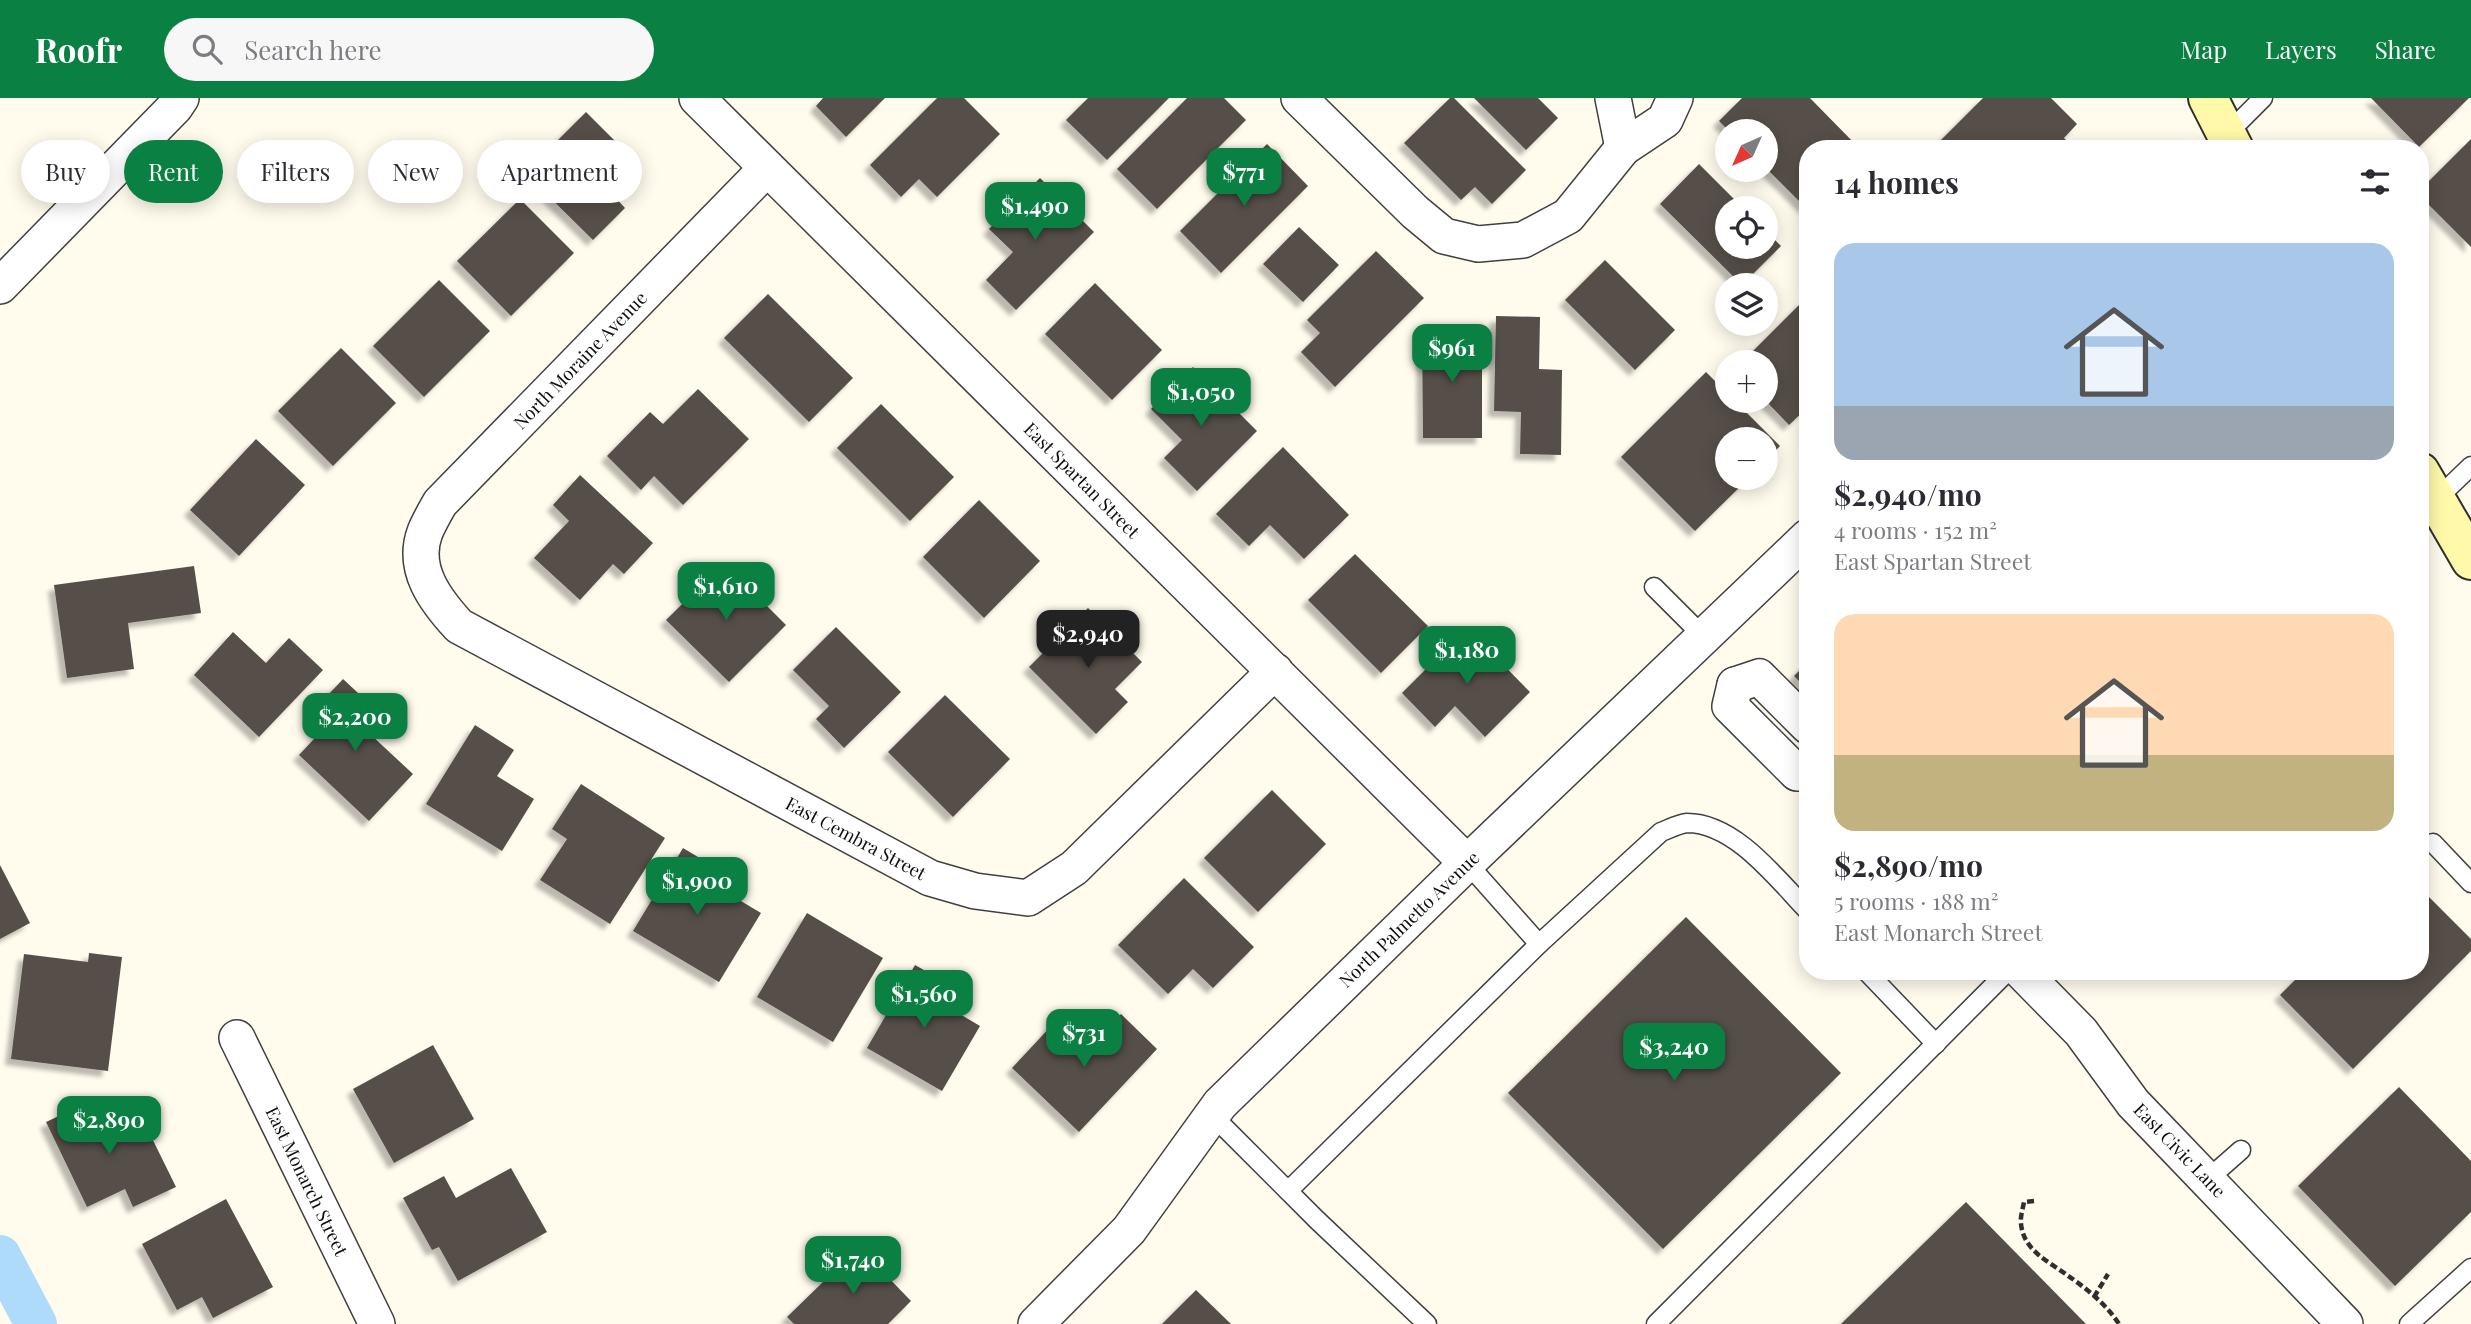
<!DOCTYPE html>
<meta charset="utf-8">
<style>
:root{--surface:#fff;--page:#f7f7f7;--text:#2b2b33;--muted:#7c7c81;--accent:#0b8043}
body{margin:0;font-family:"Playfair Display",serif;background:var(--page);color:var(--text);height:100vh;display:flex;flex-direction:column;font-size:26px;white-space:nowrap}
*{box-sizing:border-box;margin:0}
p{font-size:23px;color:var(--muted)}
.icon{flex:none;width:38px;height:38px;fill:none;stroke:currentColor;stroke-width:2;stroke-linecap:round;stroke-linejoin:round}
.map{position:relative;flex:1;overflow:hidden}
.side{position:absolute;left:1799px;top:42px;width:630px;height:840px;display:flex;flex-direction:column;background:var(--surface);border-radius:28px;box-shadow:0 4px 18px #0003}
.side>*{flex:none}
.guide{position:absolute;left:21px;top:42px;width:665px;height:63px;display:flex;gap:14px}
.needle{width:46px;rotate:225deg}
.buttons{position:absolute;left:1715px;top:21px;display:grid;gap:14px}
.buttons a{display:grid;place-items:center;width:63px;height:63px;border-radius:50%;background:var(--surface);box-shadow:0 4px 18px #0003;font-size:35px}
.price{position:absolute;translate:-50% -60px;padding:0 16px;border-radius:14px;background:var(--accent);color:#fff;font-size:23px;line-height:46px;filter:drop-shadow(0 2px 4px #0008)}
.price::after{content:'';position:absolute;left:50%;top:42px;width:21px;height:16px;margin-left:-10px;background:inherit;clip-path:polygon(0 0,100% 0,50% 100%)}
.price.on{background:#222;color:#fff}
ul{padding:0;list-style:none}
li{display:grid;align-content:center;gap:14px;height:371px;padding:0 35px}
li span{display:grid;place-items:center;height:217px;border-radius:21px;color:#555}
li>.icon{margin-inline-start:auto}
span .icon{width:126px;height:126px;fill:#fffc;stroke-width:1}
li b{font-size:30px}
h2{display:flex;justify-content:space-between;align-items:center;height:84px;padding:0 35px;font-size:30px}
.pill{padding:0 24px;border-radius:32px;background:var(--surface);box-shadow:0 4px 18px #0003;font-size:24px;line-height:63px}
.pill.on{background:var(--accent);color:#fff}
header{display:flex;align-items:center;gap:42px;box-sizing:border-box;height:98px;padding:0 35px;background:var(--accent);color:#fff}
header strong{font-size:33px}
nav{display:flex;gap:38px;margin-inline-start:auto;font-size:24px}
.search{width:490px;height:63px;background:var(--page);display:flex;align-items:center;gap:18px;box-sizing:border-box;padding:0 24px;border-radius:38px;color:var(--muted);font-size:26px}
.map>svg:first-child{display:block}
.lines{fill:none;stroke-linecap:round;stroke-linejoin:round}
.canal{stroke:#aedbfb;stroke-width:42}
.building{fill:#574f49;filter:url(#shadow)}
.lane-casing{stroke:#404040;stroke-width:21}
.street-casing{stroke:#404040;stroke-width:38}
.secondary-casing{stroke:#2f2f2f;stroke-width:42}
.path{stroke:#2f2f2f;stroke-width:4.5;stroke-dasharray:7 3.5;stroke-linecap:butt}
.lane{stroke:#fff;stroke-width:18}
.street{stroke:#fff;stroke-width:35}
.secondary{stroke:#fff9a9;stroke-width:38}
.labels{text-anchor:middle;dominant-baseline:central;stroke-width:7;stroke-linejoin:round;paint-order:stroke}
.street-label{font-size:18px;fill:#0d0d0d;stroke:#fff}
</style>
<header>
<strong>Roofr</strong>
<div class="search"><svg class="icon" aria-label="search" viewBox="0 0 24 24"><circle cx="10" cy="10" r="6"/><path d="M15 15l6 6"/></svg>Search here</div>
<nav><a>Map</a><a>Layers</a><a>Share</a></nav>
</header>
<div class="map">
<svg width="2471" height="1226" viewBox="0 0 2471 1226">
<defs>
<filter id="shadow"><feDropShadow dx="-6" dy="6" stdDeviation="2" flood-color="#0004"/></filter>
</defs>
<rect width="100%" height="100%" fill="#fffcee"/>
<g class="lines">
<!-- canal -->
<path class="canal" d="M 0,1158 L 36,1226"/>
</g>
<!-- building -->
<g class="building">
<path d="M 823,0 L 885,0 L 846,39 L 816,8 Z"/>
<path d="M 937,0 L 964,0 L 1000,36 L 937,99 L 919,81 L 901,99 L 870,67 Z"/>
<path d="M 1088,0 L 1169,0 L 1107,62 L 1066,22 Z"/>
<path d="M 1187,0 L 1224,0 L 1246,22 L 1157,111 L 1117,71 Z"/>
<path d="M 1450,0 L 1454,0 L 1526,72 L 1492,106 L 1475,89 L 1461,102 L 1404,45 Z"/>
<path d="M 1474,0 L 1538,0 L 1558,20 L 1526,52 Z"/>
<path d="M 1742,0 L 1810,0 L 1860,51 L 1808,51 L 1808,112 L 1766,70 L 1766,33 L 1729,33 L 1719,23 Z"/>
<path d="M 1983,0 L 2051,0 L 2077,26 L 2064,40 L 2075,51 L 1948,51 L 1940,43 Z"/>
<path d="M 2371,0 L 2469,0 L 2419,49 Z"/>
<path d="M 586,14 L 641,69 L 613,97 L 625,110 L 593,142 L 525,75 Z"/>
<path d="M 2471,41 L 2471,149 L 2420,98 L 2420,92 Z"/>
<path d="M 1267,46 L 1308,88 L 1221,175 L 1180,133 Z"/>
<path d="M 1699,66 L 1743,110 L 1727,110 L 1727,149 L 1766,149 L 1766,133 L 1781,148 L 1742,187 L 1660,106 Z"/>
<path d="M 1040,80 L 1094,134 L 1016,212 L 986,182 L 1013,154 L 989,131 Z"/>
<path d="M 520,101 L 574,155 L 511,218 L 457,163 Z"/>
<path d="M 1299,129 L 1339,167 L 1303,204 L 1263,166 Z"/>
<path d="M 1376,153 L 1424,200 L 1335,289 L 1301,254 L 1320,235 L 1307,222 Z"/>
<path d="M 1605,162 L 1675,232 L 1635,272 L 1565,202 Z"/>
<path d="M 439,182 L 490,233 L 424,299 L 373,248 Z"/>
<path d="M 1095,185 L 1162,252 L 1112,302 L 1045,236 Z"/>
<path d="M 768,196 L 853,280 L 809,324 L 724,240 Z"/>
<path d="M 1804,202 L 1808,206 L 1808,309 L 1789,327 L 1766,303 L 1766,264 L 1742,264 Z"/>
<path d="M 1496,218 L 1540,219 L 1539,271 L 1562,272 L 1561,357 L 1520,356 L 1521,314 L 1494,313 Z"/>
<path d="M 1422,233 L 1482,233 L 1482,340 L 1423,340 Z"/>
<path d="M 341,250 L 396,305 L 333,368 L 278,313 Z"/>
<path d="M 1193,269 L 1257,333 L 1197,393 L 1164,360 L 1182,342 L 1151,311 Z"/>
<path d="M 1706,274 L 1727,295 L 1727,303 L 1735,303 L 1780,348 L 1766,363 L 1766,341 L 1727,341 L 1727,380 L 1749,380 L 1695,433 L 1621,359 Z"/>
<path d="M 698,291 L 749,341 L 683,407 L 654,378 L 641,392 L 607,358 L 650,314 L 663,326 Z"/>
<path d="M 881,306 L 954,379 L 910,423 L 837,350 Z"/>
<path d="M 256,341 L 305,387 L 239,458 L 190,412 Z"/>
<path d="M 1283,349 L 1349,417 L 1304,461 L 1270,427 L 1249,448 L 1216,416 Z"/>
<path d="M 580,377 L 653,445 L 624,476 L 613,466 L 580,502 L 534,460 L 569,423 L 553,407 Z"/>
<path d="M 979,402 L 1040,463 L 984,520 L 923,459 Z"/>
<path d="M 1355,456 L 1428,528 L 1381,575 L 1308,502 Z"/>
<path d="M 724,465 L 786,527 L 729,584 L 666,522 Z"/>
<path d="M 194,468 L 201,515 L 128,525 L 134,571 L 67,580 L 54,487 Z"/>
<path d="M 1088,510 L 1142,564 L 1115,591 L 1128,604 L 1096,636 L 1029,569 Z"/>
<path d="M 836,529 L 901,594 L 844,650 L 816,621 L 829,608 L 793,572 Z"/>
<path d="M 1467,530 L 1530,594 L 1485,639 L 1455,608 L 1435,629 L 1402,595 Z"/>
<path d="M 233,534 L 266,565 L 289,540 L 323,572 L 259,639 L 194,577 Z"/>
<path d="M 1808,564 L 1808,592 L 1794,578 Z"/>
<path d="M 343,581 L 385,620 L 370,636 L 413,676 L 369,723 L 299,657 L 330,624 L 315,611 Z"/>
<path d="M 945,597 L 1010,661 L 953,719 L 888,654 Z"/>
<path d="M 475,627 L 514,652 L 497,678 L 534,701 L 502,753 L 426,706 Z"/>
<path d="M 581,686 L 665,740 L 610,826 L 540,782 L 567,741 L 552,731 Z"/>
<path d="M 1272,692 L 1326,746 L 1258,814 L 1204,760 Z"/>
<path d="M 683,750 L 723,774 L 714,787 L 761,815 L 719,884 L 633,833 Z"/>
<path d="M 0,767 L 30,825 L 0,841 Z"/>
<path d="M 1184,780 L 1254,849 L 1213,890 L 1193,871 L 1168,896 L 1118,847 Z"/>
<path d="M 2420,790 L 2471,841 L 2471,853 L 2353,971 L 2280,897 L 2304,873 L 2420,873 Z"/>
<path d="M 807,815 L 883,860 L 833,944 L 757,899 Z"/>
<path d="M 1686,819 L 1841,975 L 1663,1151 L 1508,995 Z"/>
<path d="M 89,855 L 122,859 L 108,973 L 11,961 L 24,856 L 88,864 Z"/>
<path d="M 915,867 L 954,889 L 943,906 L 980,928 L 942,993 L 867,950 Z"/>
<path d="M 1121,916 L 1157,951 L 1079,1034 L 1012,970 L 1054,925 L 1085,955 Z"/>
<path d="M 433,947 L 474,1021 L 394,1065 L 353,991 Z"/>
<path d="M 2399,989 L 2471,1063 L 2471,1114 L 2395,1188 L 2298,1088 Z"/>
<path d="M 102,998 L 123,1041 L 147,1030 L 176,1089 L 133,1109 L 125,1091 L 87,1109 L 46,1024 Z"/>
<path d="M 511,1070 L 547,1134 L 458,1183 L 439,1149 L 432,1152 L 403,1100 L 444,1078 L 456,1100 Z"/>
<path d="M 226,1101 L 273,1189 L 213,1220 L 202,1199 L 177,1212 L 142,1146 Z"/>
<path d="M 1966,1104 L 2086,1226 L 1841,1226 Z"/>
<path d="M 859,1149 L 911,1203 L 888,1226 L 794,1226 L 787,1219 Z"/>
<path d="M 1196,1192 L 1231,1226 L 1162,1226 Z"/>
</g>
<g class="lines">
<!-- lane casing -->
<g class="lane-casing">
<g id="lane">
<path d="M 2226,37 L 2263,0"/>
<path d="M 2420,417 L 2471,368"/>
<path d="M 1654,489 L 1704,539"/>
<path d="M 2433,745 L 2471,785"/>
<path d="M 1539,846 L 1661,734 C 1669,731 1678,726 1687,725 C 1735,725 1777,781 1808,813"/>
<path d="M 1866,873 L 1936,946"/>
<path d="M 1212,1017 L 1317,1122 L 1427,1226"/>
<path d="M 2208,1081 L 2241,1052"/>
<path d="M 1288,1093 L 1539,846 L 1467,765"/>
<path d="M 1656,1226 L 2008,873"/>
<path d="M 2409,1226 L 2471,1170"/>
</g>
</g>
<!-- street casing -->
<g class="street-casing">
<g id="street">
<path d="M 697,0 L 1467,765"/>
<path d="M 1299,0 L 1415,114 L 1444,138 L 1478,146 L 1523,142 L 1568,118 L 1623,50 L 1665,22 L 1675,0"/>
<path d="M 1613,0 L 1623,50"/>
<path d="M 767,70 L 440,405 C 435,414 429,424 425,434 C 411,471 436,503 459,528 L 930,780 L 975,793 L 1028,800 L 1074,770 L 1275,573"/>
<path d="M 0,188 L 175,9 L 181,0"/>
<path d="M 1735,587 L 1730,608 L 1797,675 L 1808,675"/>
<path d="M 1735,587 L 1759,579 L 1808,628"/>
<path d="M 2021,873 L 2081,934 L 2133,1005 L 2345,1226"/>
<path d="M 237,940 L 377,1226"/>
<path d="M 1036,1226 L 1129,1132 L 1220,1006 L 1467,765 L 1808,439"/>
</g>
</g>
<!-- secondary casing -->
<g class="secondary-casing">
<g id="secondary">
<path d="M 2208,0 L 2234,51"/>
<path d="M 2420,374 L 2471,462"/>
</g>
</g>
<!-- path -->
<g class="path">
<path d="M 2034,1103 L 2024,1104 C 2023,1110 2020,1119 2021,1126 C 2024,1153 2048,1163 2067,1177 C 2086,1190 2107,1207 2119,1226"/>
<path d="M 2094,1199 L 2108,1176"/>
</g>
<!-- lane -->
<use href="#lane" class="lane"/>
<!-- street -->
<use href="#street" class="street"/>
<!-- secondary -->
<use href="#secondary" class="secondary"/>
</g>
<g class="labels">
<!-- street labels -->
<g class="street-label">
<text transform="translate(580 262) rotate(-46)">North Moraine Avenue</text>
<text transform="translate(1082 382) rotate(45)">East Spartan Street</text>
<text transform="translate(856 740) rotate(28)">East Cembra Street</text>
<text transform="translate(1409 821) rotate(-44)">North Palmetto Avenue</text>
<text transform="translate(2180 1052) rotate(46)">East Civic Lane</text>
<text transform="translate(307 1083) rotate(64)">East Monarch Street</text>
</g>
</g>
</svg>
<div class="buttons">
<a><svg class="needle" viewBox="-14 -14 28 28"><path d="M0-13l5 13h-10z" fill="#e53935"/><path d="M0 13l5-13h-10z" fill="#7c7c81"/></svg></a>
<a><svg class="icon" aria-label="locate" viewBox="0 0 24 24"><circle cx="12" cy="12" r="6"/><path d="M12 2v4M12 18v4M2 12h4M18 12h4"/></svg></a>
<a><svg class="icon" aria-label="layers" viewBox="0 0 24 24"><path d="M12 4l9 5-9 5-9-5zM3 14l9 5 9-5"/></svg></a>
<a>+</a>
<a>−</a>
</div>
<b class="price" style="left:1244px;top:110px">$771</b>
<b class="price" style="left:1035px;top:144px">$1,490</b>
<b class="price" style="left:1452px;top:286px">$961</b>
<b class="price" style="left:1201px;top:330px">$1,050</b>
<b class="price" style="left:726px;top:524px">$1,610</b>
<b class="price on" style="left:1088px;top:572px">$2,940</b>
<b class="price" style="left:1467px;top:588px">$1,180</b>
<b class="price" style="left:355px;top:655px">$2,200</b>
<b class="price" style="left:697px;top:819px">$1,900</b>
<b class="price" style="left:924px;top:932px">$1,560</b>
<b class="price" style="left:1084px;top:971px">$731</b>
<b class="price" style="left:1674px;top:985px">$3,240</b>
<b class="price" style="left:109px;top:1058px">$2,890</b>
<b class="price" style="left:853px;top:1198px">$1,740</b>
<div class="guide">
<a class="pill">Buy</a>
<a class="pill on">Rent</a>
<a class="pill">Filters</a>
<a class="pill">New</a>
<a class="pill">Apartment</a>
</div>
<section class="side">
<h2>14 homes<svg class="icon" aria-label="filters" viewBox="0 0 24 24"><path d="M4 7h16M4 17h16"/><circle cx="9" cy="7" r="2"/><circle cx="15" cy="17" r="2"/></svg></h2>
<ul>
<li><span style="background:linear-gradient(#a9c7e8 75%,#9aa5b1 0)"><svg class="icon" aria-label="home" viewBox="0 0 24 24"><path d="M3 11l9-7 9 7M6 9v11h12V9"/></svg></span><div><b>$2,940/mo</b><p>4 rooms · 152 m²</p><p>East Spartan Street</p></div></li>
<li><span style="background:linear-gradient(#ffd9b3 65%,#c2b280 0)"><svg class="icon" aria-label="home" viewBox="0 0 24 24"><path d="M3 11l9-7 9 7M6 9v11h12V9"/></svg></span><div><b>$2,890/mo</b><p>5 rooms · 188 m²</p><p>East Monarch Street</p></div></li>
</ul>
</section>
</div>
